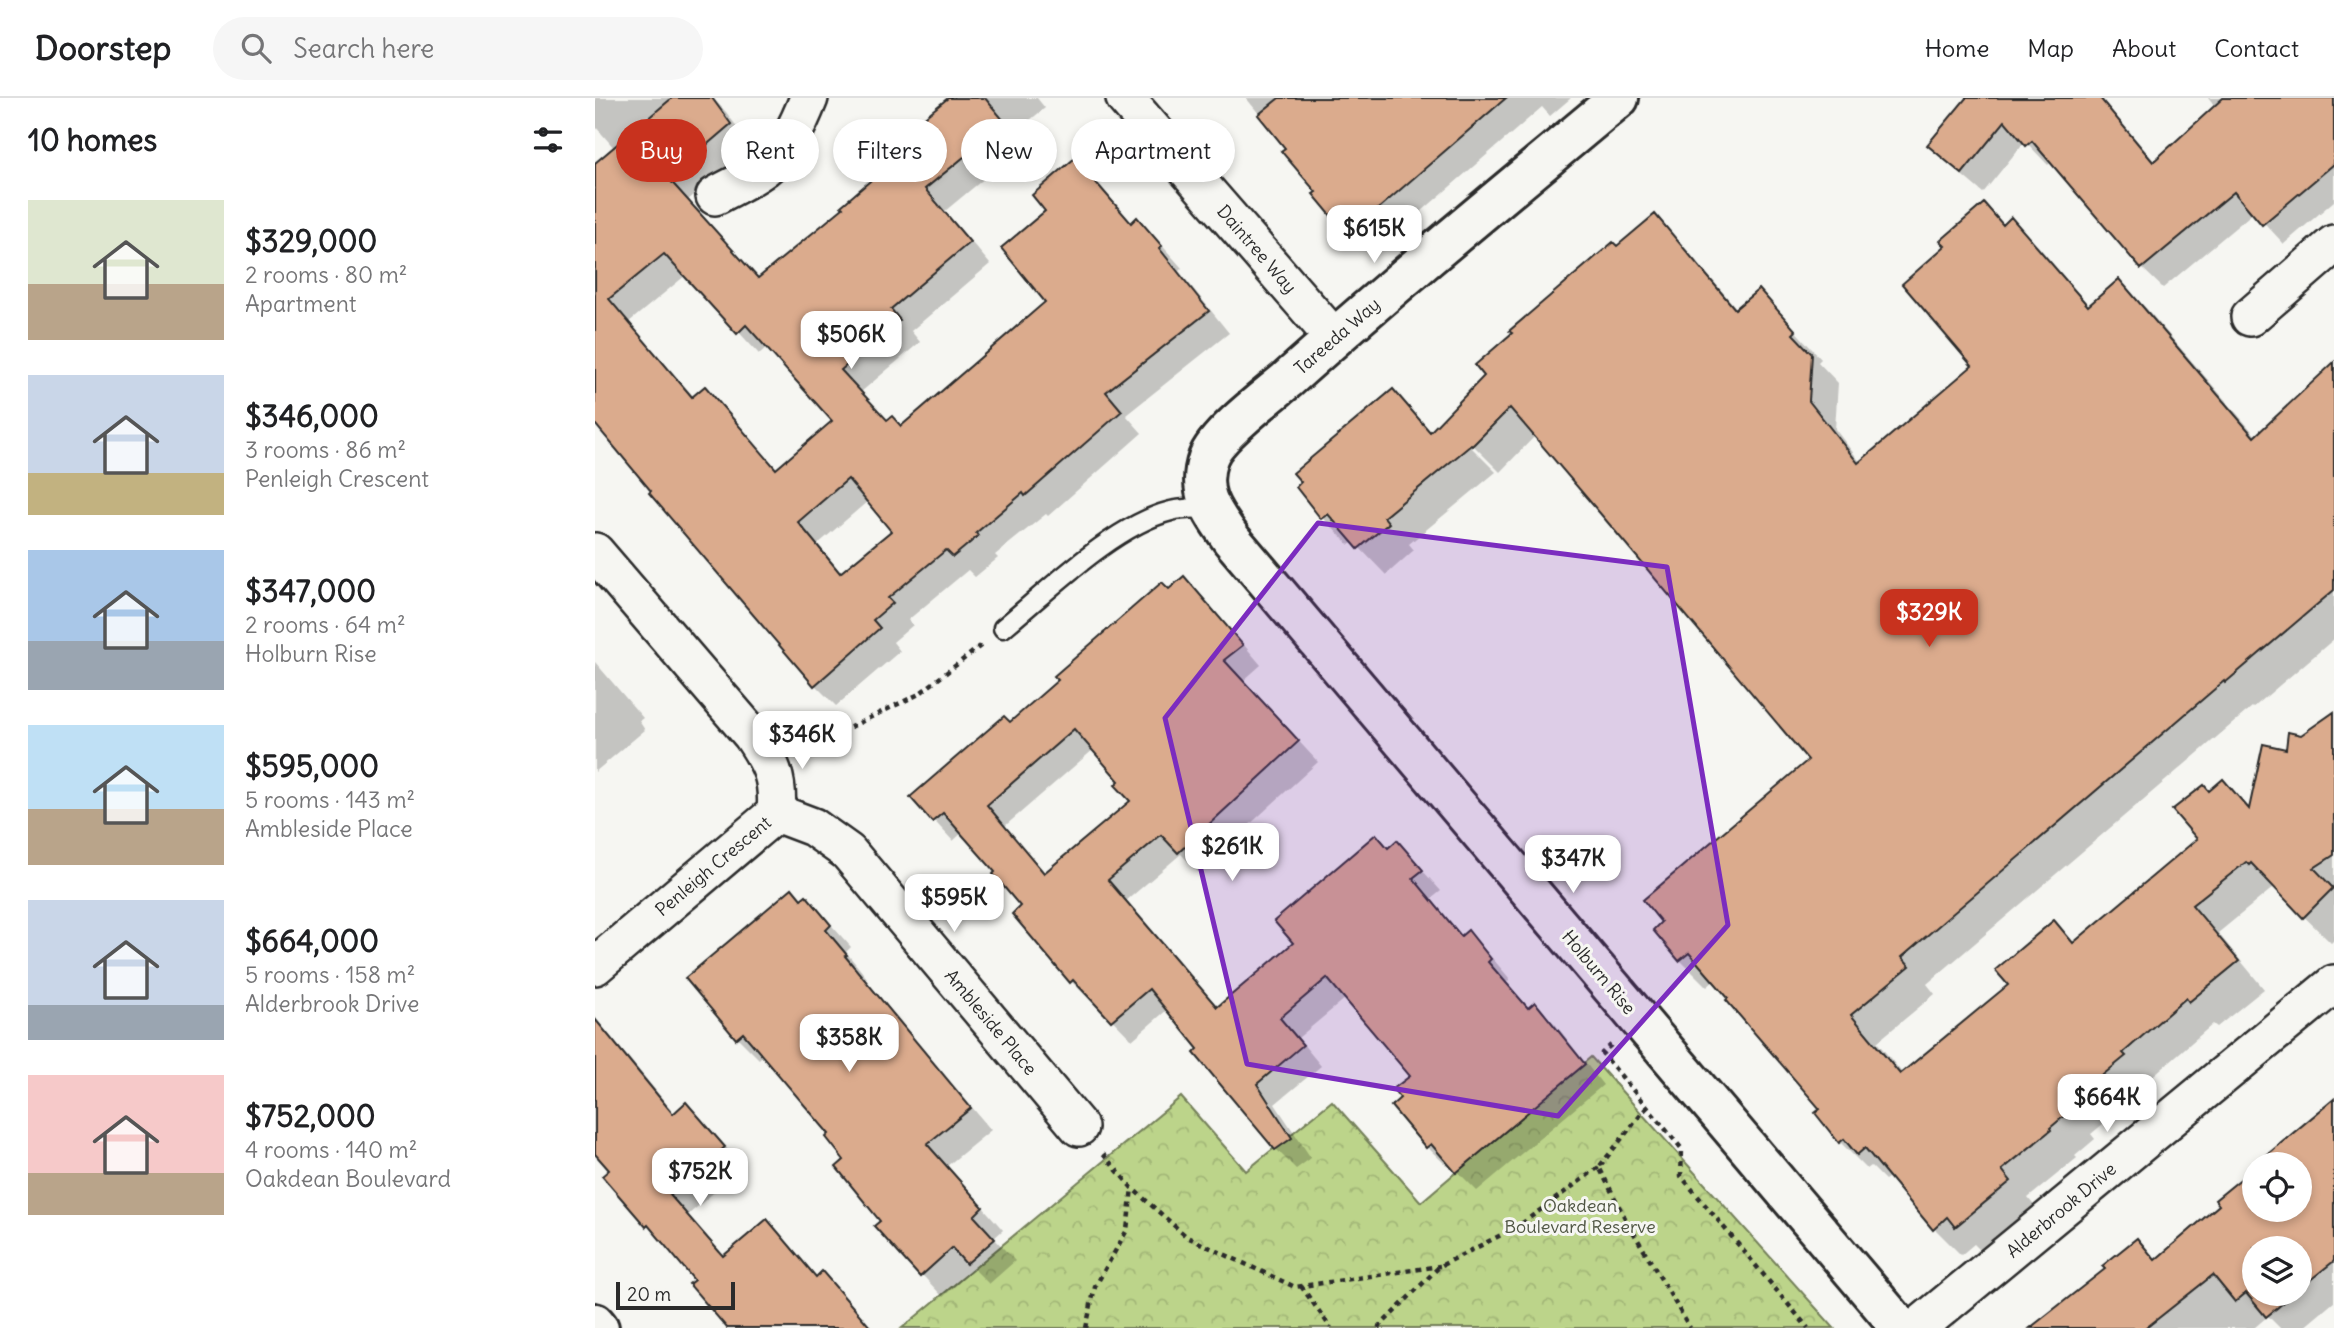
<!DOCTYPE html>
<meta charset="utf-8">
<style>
:root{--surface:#fff;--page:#f6f6f6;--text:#202124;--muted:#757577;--line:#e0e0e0;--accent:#c8321e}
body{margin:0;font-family:Delius,sans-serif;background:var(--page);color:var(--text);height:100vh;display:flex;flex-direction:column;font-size:26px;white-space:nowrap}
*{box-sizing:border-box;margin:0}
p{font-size:23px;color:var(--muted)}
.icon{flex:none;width:38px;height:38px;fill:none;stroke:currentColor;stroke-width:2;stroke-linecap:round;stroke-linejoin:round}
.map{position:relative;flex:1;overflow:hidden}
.panel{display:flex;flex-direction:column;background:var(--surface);width:595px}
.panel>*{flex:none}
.hud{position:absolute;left:21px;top:21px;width:665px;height:63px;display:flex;gap:14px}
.buttons{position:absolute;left:1647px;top:1054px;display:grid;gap:14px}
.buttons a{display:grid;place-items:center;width:70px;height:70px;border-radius:50%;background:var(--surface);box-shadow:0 4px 10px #0003;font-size:35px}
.scale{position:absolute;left:21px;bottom:18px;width:119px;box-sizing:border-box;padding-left:7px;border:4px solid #2b2b2b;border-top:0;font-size:19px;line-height:24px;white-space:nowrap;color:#2b2b2b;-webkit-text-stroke:5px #f6f6f2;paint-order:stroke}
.price{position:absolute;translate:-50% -60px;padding:0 16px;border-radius:14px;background:#fff;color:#222;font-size:23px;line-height:46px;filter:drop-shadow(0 2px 4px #0008)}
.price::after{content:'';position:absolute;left:50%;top:42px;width:21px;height:16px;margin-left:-10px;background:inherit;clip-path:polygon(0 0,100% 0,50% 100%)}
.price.active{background:var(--accent);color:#fff}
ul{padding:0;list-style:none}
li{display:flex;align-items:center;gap:21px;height:175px;padding:0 28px}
li span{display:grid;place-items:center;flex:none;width:196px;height:140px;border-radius:0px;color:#555}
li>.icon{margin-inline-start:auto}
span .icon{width:84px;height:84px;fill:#fffc;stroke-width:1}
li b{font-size:30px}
h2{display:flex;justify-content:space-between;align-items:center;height:84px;padding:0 28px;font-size:30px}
.tag{padding:0 24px;border-radius:32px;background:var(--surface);box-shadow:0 4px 10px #0003;font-size:24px;line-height:63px}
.tag.active{background:var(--accent);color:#fff}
header{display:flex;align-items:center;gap:42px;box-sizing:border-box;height:98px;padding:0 35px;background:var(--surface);border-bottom:2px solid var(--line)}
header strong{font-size:33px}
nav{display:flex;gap:38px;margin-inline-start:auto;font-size:24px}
.search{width:490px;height:63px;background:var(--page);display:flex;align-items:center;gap:18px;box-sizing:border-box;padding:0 24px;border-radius:38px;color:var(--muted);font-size:26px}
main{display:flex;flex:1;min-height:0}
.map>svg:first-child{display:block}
.forest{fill:url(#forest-crowns);stroke:#74805a;stroke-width:2}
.shadow{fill:#0003;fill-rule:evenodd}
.building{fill:#dbab8d;stroke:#2b2b2b;stroke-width:2;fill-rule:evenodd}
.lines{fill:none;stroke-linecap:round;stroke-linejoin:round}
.lane-casing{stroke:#2b2b2b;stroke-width:23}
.street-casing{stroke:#2b2b2b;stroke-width:42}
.secondary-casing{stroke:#2b2b2b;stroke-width:44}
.path{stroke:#2b2b2b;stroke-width:4.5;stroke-dasharray:5 5;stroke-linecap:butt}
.lane{stroke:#f6f6f2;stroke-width:18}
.street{stroke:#f6f6f2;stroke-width:37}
.secondary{stroke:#f6f6f2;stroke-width:38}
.marked{fill:#7b2cbf;fill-opacity:0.2;stroke:#7b2cbf;stroke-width:5;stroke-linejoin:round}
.labels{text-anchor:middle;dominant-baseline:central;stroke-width:6;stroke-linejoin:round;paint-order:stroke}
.street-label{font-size:18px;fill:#2b2b2b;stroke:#f6f6f2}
.park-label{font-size:18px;fill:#4f5543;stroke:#f6f6f2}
</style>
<header>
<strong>Doorstep</strong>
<div class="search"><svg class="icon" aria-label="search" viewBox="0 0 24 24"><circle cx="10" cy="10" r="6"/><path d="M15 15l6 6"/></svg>Search here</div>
<nav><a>Home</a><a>Map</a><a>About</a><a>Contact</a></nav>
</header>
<main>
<section class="panel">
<h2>10 homes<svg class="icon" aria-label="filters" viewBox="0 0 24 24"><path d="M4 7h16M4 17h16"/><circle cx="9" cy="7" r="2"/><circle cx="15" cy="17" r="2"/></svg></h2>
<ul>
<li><span style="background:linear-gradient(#dfe7d0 60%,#b9a48a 0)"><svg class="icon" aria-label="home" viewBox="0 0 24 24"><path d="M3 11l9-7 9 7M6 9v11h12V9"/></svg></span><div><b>$329,000</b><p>2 rooms · 80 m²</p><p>Apartment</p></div></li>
<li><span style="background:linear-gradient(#c9d6e8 70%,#c2b280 0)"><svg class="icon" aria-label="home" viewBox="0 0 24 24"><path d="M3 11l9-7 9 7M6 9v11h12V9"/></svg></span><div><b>$346,000</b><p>3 rooms · 86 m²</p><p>Penleigh Crescent</p></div></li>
<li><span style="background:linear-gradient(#a9c7e8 65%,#9aa5b1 0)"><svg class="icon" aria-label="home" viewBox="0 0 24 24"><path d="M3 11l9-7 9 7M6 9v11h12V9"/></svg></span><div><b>$347,000</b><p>2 rooms · 64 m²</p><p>Holburn Rise</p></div></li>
<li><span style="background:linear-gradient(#bfe0f5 60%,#b9a48a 0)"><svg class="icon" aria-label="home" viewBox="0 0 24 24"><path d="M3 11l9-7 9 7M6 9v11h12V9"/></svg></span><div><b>$595,000</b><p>5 rooms · 143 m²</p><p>Ambleside Place</p></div></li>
<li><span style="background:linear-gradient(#c9d6e8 75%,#9aa5b1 0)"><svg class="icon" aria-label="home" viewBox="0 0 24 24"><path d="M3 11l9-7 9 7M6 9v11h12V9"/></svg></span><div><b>$664,000</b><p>5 rooms · 158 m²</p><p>Alderbrook Drive</p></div></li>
<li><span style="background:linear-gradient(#f6c9c9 70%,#b9a48a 0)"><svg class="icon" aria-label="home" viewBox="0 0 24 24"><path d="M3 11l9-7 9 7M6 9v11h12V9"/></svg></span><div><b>$752,000</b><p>4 rooms · 140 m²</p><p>Oakdean Boulevard</p></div></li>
</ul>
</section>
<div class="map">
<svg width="1739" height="1230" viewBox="0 0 1739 1230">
<defs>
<pattern id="forest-crowns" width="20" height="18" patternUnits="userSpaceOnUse" patternTransform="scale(1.75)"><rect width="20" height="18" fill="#bcd48a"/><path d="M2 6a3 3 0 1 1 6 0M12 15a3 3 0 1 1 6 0" fill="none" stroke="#a2b677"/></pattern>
</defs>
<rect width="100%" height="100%" fill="#f6f6f2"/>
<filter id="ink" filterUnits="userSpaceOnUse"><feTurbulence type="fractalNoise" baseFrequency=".0143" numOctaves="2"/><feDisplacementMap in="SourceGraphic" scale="14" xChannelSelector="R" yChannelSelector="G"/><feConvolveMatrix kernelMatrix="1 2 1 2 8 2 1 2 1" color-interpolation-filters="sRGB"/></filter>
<g filter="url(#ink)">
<!-- forest -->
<path class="forest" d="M 996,959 L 1239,1230 L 307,1230 L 586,999 L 651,1073 L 737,1003 L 826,1104 Z"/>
<!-- shadow -->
<g class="shadow">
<path d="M 0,0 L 118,0 L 131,14 L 157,49 L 93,102 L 164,181 L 250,110 L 320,46 L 356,0 L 442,0 L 450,10 L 420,34 L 439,57 L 411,80 L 402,70 L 350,113 L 395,166 L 316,233 L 325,244 L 266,294 L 293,323 L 307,330 L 453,204 L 453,114 L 480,62 L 537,125 L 542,122 L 563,143 L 587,170 L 584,173 L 634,235 L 531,317 L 547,335 L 453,418 L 451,416 L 400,457 L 403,460 L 380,479 L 373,472 L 313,522 L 318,527 L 298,544 L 305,553 L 241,608 L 220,587 L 0,326 L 0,68 L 20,51 L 0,28 ZM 91,177 L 164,256 L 172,249 L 239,323 L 182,371 L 110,290 L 99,299 L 34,224 ZM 273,403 L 298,433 L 247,476 L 223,446 Z"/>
<path d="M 651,0 L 976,0 L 955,18 L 947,9 L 790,145 L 785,141 L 771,152 L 750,131 L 693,51 Z"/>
<path d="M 1373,0 L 1506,0 L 1560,64 L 1620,9 L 1613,0 L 1739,0 L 1739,103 L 1689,146 L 1659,114 L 1568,190 L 1547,170 L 1457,63 L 1453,67 L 1430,43 L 1388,95 L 1355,67 L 1335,47 Z"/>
<path d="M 1389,108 L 1409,128 L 1416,122 L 1443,148 L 1495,209 L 1524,184 L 1551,210 L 1662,339 L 1732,274 L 1739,281 L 1739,541 L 1658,610 L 1657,609 L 1332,886 L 1340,896 L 1282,944 L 1308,976 L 1416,887 L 1458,825 L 1480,846 L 1604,742 L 1614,695 L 1628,683 L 1656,711 L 1692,653 L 1707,639 L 1739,616 L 1739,842 L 1736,845 L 1679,789 L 1623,835 L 1669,891 L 1622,929 L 1618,926 L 1553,982 L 1556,986 L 1496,1036 L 1500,1041 L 1480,1058 L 1482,1060 L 1433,1100 L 1442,1111 L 1388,1155 L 1379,1146 L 1366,1157 L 1339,1130 L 1296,1078 L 1290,1082 L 1276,1068 L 1272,1071 L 1245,1044 L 1222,1015 L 1227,1012 L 1120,882 L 1112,889 L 1085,862 L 1060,832 L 1215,662 L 941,337 L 905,374 L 872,341 L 870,343 L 901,374 L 814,446 L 819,452 L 791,477 L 759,444 L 754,447 L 728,420 L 703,389 L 798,293 L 837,335 L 1022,150 L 1059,118 L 1086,145 L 1142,211 L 1164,193 L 1226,261 L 1223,264 L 1243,285 L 1240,331 L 1266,365 L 1379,268 L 1353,148 Z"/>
<path d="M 589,480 L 609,500 L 666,567 L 648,583 L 723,664 L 603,774 L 586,756 L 531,803 L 624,910 L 701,846 L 802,744 L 846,793 L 836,801 L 868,839 L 873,835 L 892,854 L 915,881 L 911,885 L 934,911 L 940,906 L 960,926 L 1008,987 L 882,1093 L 855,1066 L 852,1068 L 832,1049 L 807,1000 L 817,978 L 751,900 L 703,940 L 726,968 L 680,1006 L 716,1060 L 701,1071 L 681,1051 L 602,955 L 606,951 L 573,911 L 537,942 L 498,902 L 496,903 L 476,883 L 428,808 L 403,774 L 368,734 L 358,743 L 317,699 L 415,626 ZM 499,651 L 526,683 L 537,703 L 451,776 L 410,728 Z"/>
<path d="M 0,564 L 48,620 L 44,623 L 50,632 L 0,674 Z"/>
<path d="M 211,799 L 256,849 L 251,854 L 272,880 L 270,881 L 396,1032 L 352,1068 L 408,1132 L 399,1140 L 420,1163 L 394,1186 L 379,1171 L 348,1199 L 281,1128 L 287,1123 L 237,1037 L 169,956 L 164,961 L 142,939 L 207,802 Z"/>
<path d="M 15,941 L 34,960 L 80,1016 L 110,1026 L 148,1069 L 93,1117 L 130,1160 L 172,1124 L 222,1180 L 227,1176 L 276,1230 L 133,1230 L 101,1183 L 52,1127 L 16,1072 L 0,1053 L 0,953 Z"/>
<path d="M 1739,1022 L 1739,1204 L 1708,1230 L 1685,1230 L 1673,1218 L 1659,1230 L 1438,1230 L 1512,1171 L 1542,1142 L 1562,1163 L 1627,1108 L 1659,1071 L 1659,1111 L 1704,1111 ZM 1659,1150 L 1704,1150 L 1704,1195 L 1659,1195 Z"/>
</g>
<!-- building -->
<g class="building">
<path d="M 77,0 L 117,0 L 136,26 L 73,80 L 163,180 L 248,110 L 246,108 L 318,46 L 310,35 L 353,0 L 390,0 L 419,35 L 388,60 L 380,50 L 330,91 L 375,144 L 296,211 L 305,222 L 246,272 L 292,322 L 297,318 L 306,328 L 450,204 L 406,150 L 450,113 L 437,97 L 480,60 L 536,125 L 542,119 L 567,148 L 564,150 L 614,213 L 511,294 L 527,313 L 430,398 L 428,395 L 381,435 L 383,438 L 358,459 L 351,452 L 293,500 L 298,505 L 278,522 L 285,530 L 219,588 L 54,395 L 56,393 L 0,326 L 0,65 ZM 69,156 L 142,236 L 151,227 L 237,323 L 181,371 L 110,288 L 97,299 L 14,201 ZM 253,381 L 296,433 L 245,475 L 203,424 Z"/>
<path d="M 684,0 L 911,0 L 767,125 L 762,120 L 748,132 L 718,96 L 721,94 L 686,53 L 690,50 L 663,17 Z"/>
<path d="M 1371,0 L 1505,0 L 1558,64 L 1628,0 L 1739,0 L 1739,66 L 1667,127 L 1639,94 L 1546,171 L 1437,43 L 1431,48 L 1410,23 L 1367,76 L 1332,47 Z"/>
<path d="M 1389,105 L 1408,127 L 1416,119 L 1493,208 L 1524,181 L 1659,339 L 1739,264 L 1739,492 L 1630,585 L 1629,583 L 1307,859 L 1315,868 L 1256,917 L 1305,976 L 1413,887 L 1400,872 L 1459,822 L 1478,845 L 1602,741 L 1577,712 L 1609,687 L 1614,693 L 1628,681 L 1654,711 L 1668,646 L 1691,651 L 1693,634 L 1706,637 L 1739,614 L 1739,757 L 1719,770 L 1738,790 L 1708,820 L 1656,765 L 1654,767 L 1651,764 L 1597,807 L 1644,863 L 1594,904 L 1591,900 L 1528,955 L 1531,958 L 1470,1008 L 1475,1013 L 1455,1030 L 1456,1032 L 1407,1072 L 1416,1083 L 1360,1129 L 1352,1119 L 1338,1132 L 1270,1050 L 1262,1057 L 1249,1041 L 1244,1045 L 1220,1015 L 1225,1011 L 1131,902 L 1133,900 L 1094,855 L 1084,863 L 1058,832 L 1066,824 L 1048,802 L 1213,662 L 1009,420 L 915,310 L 877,348 L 876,347 L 789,419 L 794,425 L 763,451 L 733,416 L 726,421 L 701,389 L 706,384 L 698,375 L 798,291 L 835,334 L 889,278 L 880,267 L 917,235 L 914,233 L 1018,144 L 1022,148 L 1060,116 L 1140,211 L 1164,191 L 1201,233 L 1198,236 L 1217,256 L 1214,303 L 1263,365 L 1377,268 L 1307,186 L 1350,148 L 1345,143 Z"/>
<path d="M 589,478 L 648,547 L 629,562 L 704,643 L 583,755 L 566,737 L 513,782 L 622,909 L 698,845 L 679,823 L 781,736 L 793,750 L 802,742 L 828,772 L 818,780 L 866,838 L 873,832 L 896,861 L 893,864 L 933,910 L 940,904 L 990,966 L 861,1075 L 836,1046 L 831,1050 L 796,1008 L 805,1000 L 798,991 L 815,978 L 732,880 L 685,920 L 708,947 L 662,986 L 697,1040 L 680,1052 L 599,955 L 603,951 L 554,891 L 516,923 L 478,882 L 475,885 L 417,816 L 425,808 L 398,776 L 400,774 L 348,715 L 337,724 L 315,699 L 409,618 L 415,624 L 463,582 L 459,578 L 567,484 L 574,491 ZM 479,631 L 524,683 L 520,687 L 535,703 L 449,775 L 392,707 Z"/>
<path d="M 197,790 L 206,801 L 211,797 L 236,827 L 231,832 L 252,857 L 250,858 L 376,1010 L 332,1046 L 388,1109 L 379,1118 L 400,1141 L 371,1166 L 357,1150 L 325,1179 L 279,1128 L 285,1123 L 241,1069 L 249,1062 L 231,1039 L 234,1036 L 148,935 L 141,941 L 90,880 Z"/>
<path d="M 0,921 L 78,1016 L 91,1004 L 130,1049 L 75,1097 L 128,1158 L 172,1121 L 221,1179 L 227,1173 L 276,1230 L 132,1230 L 94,1186 L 99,1182 L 53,1127 L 51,1129 L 7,1078 L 14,1072 L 0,1056 Z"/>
<path d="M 1739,1001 L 1739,1163 L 1704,1191 L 1704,1150 L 1659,1150 L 1659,1195 L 1700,1195 L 1671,1219 L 1651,1195 L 1640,1204 L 1618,1177 L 1551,1230 L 1435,1230 L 1510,1171 L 1507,1168 L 1542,1140 L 1560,1162 L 1624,1107 L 1620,1102 L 1659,1070 L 1659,1111 L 1704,1111 L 1704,1066 L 1661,1066 Z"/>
</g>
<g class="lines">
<!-- lane casing -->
<g class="lane-casing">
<path id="lane" d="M 408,530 C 453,493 519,427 576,413 C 587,410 601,411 613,410"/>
</g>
<!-- street casing -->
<g class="street-casing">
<g id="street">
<path d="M 530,0 L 739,240"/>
<path d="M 120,98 C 136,89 155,81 169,70 C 192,53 204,25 214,0"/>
<path d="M 1655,219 L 1739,146"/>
<path d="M 0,454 L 157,637 C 176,665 184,680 181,715 L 0,868"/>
<path d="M 181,715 L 218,729 L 253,754 L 484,1029"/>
<path d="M 1322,1230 L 1739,886"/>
</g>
</g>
<!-- secondary casing -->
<g class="secondary-casing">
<g id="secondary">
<path d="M 1024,0 C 913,93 800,185 692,282 C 673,298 620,338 613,360 C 601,395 618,415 637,442 L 1306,1230"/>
<path d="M 0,1225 L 4,1230"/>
</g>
</g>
<!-- path -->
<g class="path">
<path d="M 210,651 L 324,596 L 388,546"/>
<path d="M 1016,947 L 1007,955 L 1087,1051 L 1086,1078 L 1213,1230"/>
<path d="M 1052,1009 L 1004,1069 L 1030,1120 L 1095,1230"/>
<path d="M 508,1056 L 537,1090 L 592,1139 L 700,1189 L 845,1168"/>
<path d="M 706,1188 L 736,1230"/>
<path d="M 491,1230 L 500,1189 L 532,1132 L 537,1090"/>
<path d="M 783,1230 L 845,1168 L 922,1129 L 1004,1069"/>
</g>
<!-- lane -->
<use href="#lane" class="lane"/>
<!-- street -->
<use href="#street" class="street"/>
<!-- secondary -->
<use href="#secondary" class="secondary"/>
</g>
</g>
<!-- marked area -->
<path class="marked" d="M 723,425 L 1072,469 L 1133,827 L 963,1018 L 652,966 L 570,620 Z"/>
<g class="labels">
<!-- street labels -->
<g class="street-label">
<text transform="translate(662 151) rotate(49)">Daintree Way</text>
<text transform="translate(742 238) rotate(-41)">Tareeda Way</text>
<text transform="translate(118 768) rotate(-40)">Penleigh Crescent</text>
<text transform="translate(1004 874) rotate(50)">Holburn Rise</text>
<text transform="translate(396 924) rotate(50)">Ambleside Place</text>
<text transform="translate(1466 1112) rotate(-40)">Alderbrook Drive</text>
</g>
<!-- park labels -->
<g class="park-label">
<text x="985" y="1107">Oakdean<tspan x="985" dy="21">Boulevard Reserve</tspan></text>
</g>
</g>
</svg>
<div class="buttons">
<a><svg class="icon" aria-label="locate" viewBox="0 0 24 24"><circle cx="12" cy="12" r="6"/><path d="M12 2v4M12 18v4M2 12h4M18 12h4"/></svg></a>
<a><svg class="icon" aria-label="layers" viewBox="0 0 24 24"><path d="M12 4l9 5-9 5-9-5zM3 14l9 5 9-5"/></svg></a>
</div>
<div class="scale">20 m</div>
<b class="price" style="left:779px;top:167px">$615K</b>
<b class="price" style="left:256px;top:273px">$506K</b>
<b class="price active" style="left:1334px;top:551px">$329K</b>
<b class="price" style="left:207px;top:673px">$346K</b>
<b class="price" style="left:637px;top:785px">$261K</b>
<b class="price" style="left:978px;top:797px">$347K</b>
<b class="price" style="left:359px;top:836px">$595K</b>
<b class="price" style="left:254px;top:976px">$358K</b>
<b class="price" style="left:1512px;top:1036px">$664K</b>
<b class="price" style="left:105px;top:1110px">$752K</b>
<div class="hud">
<a class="tag active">Buy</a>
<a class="tag">Rent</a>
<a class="tag">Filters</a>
<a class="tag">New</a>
<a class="tag">Apartment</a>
</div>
</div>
</main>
